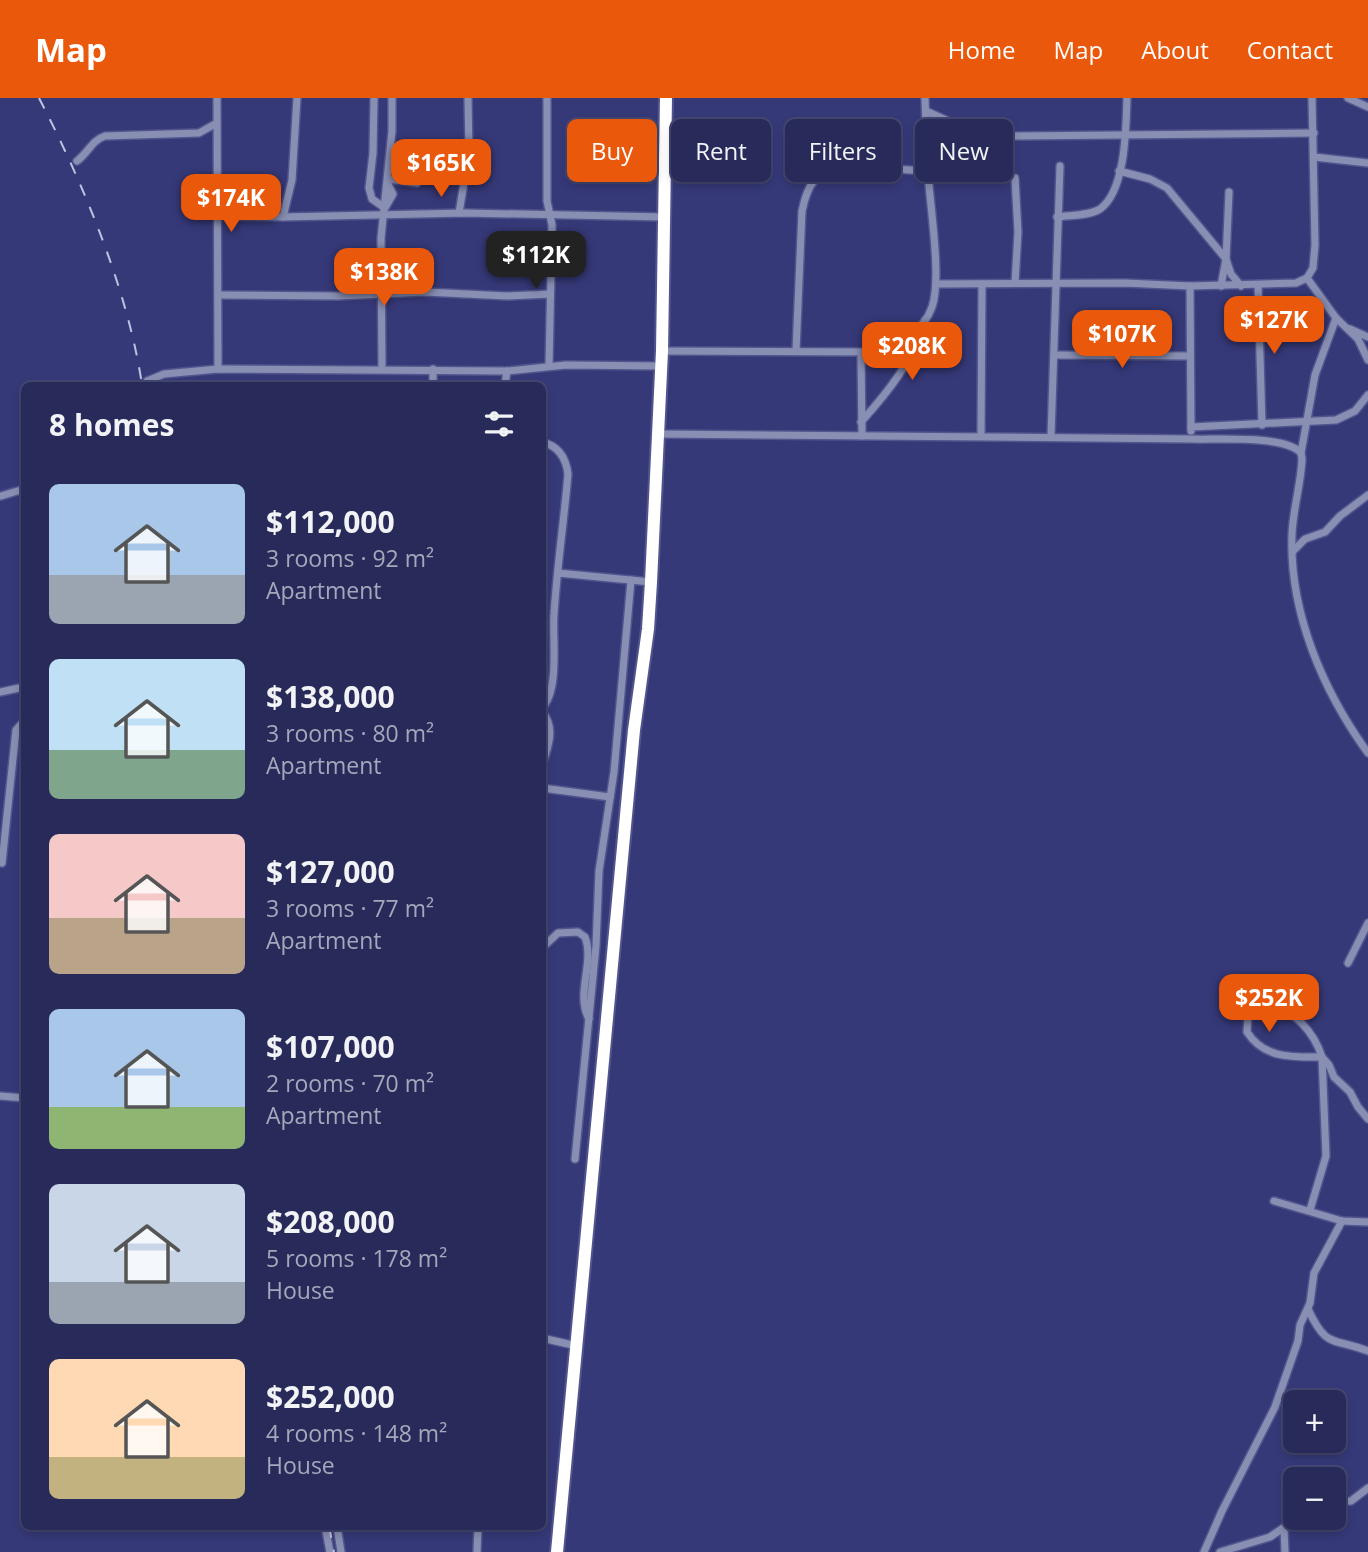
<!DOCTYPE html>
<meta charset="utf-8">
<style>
:root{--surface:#282b5a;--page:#303360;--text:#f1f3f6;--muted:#a5a7bb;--line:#444770;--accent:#ea580c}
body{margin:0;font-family:"Open Sans",sans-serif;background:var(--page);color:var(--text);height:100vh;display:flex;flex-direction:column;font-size:26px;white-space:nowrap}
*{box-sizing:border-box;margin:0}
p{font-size:23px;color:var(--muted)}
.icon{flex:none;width:38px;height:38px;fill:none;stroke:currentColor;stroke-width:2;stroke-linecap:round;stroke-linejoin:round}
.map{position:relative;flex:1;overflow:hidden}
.panel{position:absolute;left:21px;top:284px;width:525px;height:1148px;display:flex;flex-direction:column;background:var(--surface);border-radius:10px;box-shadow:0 4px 10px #0003,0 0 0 2px var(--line)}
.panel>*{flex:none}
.hud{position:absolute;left:567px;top:21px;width:665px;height:63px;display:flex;gap:14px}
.controls{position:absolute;left:1283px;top:1292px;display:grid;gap:14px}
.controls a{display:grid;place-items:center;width:63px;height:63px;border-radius:10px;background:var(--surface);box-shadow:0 4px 10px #0003,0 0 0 2px var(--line);font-size:35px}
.price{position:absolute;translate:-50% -60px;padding:0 16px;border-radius:14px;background:var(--accent);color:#fff;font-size:23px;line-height:46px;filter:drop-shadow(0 2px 4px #0008)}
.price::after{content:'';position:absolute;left:50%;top:42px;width:21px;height:16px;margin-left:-10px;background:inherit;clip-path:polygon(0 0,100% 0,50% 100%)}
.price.on{background:#222;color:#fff}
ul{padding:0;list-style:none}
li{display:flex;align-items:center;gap:21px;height:175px;padding:0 28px}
li span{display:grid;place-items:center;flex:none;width:196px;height:140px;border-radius:10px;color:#555}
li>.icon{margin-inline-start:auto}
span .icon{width:84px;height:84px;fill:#fffc;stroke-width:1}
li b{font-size:30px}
h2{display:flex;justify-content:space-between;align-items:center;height:84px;padding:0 28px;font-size:30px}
.pill{padding:0 24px;border-radius:10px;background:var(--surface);box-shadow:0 4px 10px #0003,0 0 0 2px var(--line);font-size:24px;line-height:63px}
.pill.on{background:var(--accent);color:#fff}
header{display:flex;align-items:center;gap:42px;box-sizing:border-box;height:98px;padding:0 35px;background:var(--accent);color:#fff}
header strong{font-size:33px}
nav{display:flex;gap:38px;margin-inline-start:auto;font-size:24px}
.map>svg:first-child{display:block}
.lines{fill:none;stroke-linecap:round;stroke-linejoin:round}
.street-casing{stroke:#52558d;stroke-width:10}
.highway-casing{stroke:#52558d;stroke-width:16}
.street{stroke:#898fb3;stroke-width:7}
.highway{stroke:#fff;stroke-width:12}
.rail{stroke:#bfc3e2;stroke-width:2;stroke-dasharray:12 12;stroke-linecap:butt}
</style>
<header>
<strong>Map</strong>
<nav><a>Home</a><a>Map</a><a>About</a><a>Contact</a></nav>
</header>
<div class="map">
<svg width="1368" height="1454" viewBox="0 0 1368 1454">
<rect width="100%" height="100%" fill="#363978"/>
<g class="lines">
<!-- street casing -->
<g class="street-casing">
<g id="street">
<path d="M 217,0 L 218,271"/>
<path d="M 374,0 L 373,55 L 369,90 L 372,101 L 385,110 L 393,96 L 388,86"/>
<path d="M 547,0 L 547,103 L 552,127 L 549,268"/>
<path d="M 1348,0 L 1368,9"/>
<path d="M 926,13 L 979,37"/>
<path d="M 926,39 L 1314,35"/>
<path d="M 1314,59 L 1368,65"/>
<path d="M 77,63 C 88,55 92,42 105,38 L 199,35 L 215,26"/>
<path d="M 1119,73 L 1150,81 L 1167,90 L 1226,161 L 1231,176 L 1241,188"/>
<path d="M 1015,80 L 1018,134 L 1015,185"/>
<path d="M 388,81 L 417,85"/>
<path d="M 459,115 L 469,54 L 468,0"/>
<path d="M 217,118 L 283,119 L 465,115 L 665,119"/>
<path d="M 283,119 L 292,82 L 297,0"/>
<path d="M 1057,119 C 1070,117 1089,118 1100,111 C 1126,93 1126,28 1127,0"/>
<path d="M 1307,180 L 1336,220 L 1358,241 L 1368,262"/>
<path d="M 936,186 L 1125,185 L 1190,188 L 1296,185 L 1307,180 L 1313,170 L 1315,147 L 1312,0"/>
<path d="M 1258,187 L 1262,327"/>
<path d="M 1190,188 L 1191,333"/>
<path d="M 1221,188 L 1226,161 L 1229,94"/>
<path d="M 218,197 L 338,198 L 425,194 L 507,198 L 550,196"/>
<path d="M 1350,231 L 1368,239"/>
<path d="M 662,253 L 875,254 C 897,248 924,233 932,209 C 942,181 930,108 928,75 C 926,50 926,25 925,0"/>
<path d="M 796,253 L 802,113 C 807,88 816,71 843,68 L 927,73"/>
<path d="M 861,255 L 862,338"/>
<path d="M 1055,257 L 1189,258"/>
<path d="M 382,271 L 381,140 L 392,33 L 392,0"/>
<path d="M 146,287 L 147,283 L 164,276 L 218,271 L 507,273 L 566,267 L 661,268"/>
<path d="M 433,287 L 433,271"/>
<path d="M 505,287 L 507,273"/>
<path d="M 861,324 C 889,293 913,263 925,222"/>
<path d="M 1191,329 L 1336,322 L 1355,313 L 1368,297"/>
<path d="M 658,336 L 1192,341 C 1217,342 1286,337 1301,355 L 1302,361 C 1301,386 1293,411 1292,436 C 1289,514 1323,593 1368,655"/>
<path d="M 981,338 L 982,186"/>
<path d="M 1051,338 L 1060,68"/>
<path d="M 542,344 C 559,348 566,360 568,376 C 564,423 557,469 554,516 C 552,539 560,592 542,610"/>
<path d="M 1301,355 L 1315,277 L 1336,220"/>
<path d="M 1,398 L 24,391"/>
<path d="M 1293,453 L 1305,441 L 1325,434 L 1340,418 L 1368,397"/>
<path d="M 558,475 L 651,484"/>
<path d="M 0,594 L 24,589"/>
<path d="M 542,614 C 556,629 548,650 542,667"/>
<path d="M 542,690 L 610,699"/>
<path d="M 2,765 L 16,632 L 24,623"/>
<path d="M 542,850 L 558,835 L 578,834 L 585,839 C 595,865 575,896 589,921"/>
<path d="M 1348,865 L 1368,825"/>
<path d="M 1234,899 L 1248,918 L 1247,934 C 1264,961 1293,959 1322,959 L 1329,967 L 1334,979 L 1350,994 L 1358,1009 L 1368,1021"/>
<path d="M 1271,902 C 1295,917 1313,931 1322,959 L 1326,1058 L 1310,1112"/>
<path d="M 0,998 L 24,1000"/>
<path d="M 575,1061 L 596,848 L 599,773 L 614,674 L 631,482"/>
<path d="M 1274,1103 L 1342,1123 L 1368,1124"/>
<path d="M 1308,1211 C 1327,1252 1333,1239 1368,1253"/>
<path d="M 542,1240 L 577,1248"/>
<path d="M 1334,1404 L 1351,1403 L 1368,1390"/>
<path d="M 325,1428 L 330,1454"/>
<path d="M 337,1428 L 341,1454"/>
<path d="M 1284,1430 L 1285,1454"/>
<path d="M 477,1454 L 478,1428"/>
<path d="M 1204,1454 L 1222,1413 L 1275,1309 L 1298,1243 L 1300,1227 L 1310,1205 L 1314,1175 L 1342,1123"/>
<path d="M 1220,1454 L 1270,1439 L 1299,1419"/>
</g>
</g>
<!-- highway casing -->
<g class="highway-casing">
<path id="highway" d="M 557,1454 L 634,632 L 648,531 L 651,484 L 662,253 L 666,0"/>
</g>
<!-- street -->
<use href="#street" class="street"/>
<!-- highway -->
<use href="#highway" class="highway"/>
<!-- rail -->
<g class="rail">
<path d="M 39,0 C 83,85 128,192 142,287"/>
<path d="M 329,1428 L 334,1454"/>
</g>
</g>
</svg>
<div class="controls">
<a>+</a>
<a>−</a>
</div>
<b class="price" style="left:441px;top:101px">$165K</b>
<b class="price" style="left:231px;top:136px">$174K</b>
<b class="price on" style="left:536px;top:193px">$112K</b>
<b class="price" style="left:384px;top:210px">$138K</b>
<b class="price" style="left:1274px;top:258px">$127K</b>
<b class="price" style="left:1122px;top:272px">$107K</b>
<b class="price" style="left:912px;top:284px">$208K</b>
<b class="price" style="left:1269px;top:936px">$252K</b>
<div class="hud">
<a class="pill on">Buy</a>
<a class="pill">Rent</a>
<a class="pill">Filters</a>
<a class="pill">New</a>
</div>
<section class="panel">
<h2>8 homes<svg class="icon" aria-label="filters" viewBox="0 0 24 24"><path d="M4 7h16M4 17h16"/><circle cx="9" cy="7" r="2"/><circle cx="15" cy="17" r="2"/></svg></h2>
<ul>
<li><span style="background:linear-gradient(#a9c7e8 65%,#9aa5b1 0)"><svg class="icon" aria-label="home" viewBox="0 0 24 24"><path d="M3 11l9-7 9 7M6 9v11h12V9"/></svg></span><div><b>$112,000</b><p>3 rooms · 92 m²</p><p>Apartment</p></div></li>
<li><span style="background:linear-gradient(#bfe0f5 65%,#7fa58c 0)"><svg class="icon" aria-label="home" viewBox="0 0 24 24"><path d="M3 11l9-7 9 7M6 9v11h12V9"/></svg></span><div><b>$138,000</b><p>3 rooms · 80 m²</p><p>Apartment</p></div></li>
<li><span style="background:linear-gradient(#f6c9c9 60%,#b9a48a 0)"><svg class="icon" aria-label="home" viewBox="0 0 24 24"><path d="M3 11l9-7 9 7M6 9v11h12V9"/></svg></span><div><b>$127,000</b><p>3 rooms · 77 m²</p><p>Apartment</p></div></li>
<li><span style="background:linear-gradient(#a9c7e8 70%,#8fb573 0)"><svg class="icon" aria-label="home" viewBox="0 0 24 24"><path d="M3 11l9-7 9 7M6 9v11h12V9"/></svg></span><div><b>$107,000</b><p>2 rooms · 70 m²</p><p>Apartment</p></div></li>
<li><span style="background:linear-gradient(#c9d6e8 70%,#9aa5b1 0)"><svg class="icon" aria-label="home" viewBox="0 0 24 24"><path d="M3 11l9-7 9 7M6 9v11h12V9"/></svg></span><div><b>$208,000</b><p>5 rooms · 178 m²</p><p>House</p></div></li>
<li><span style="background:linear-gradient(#ffd9b3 70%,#c2b280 0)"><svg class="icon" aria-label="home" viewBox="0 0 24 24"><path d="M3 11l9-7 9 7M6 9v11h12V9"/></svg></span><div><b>$252,000</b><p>4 rooms · 148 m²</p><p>House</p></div></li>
</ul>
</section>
</div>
